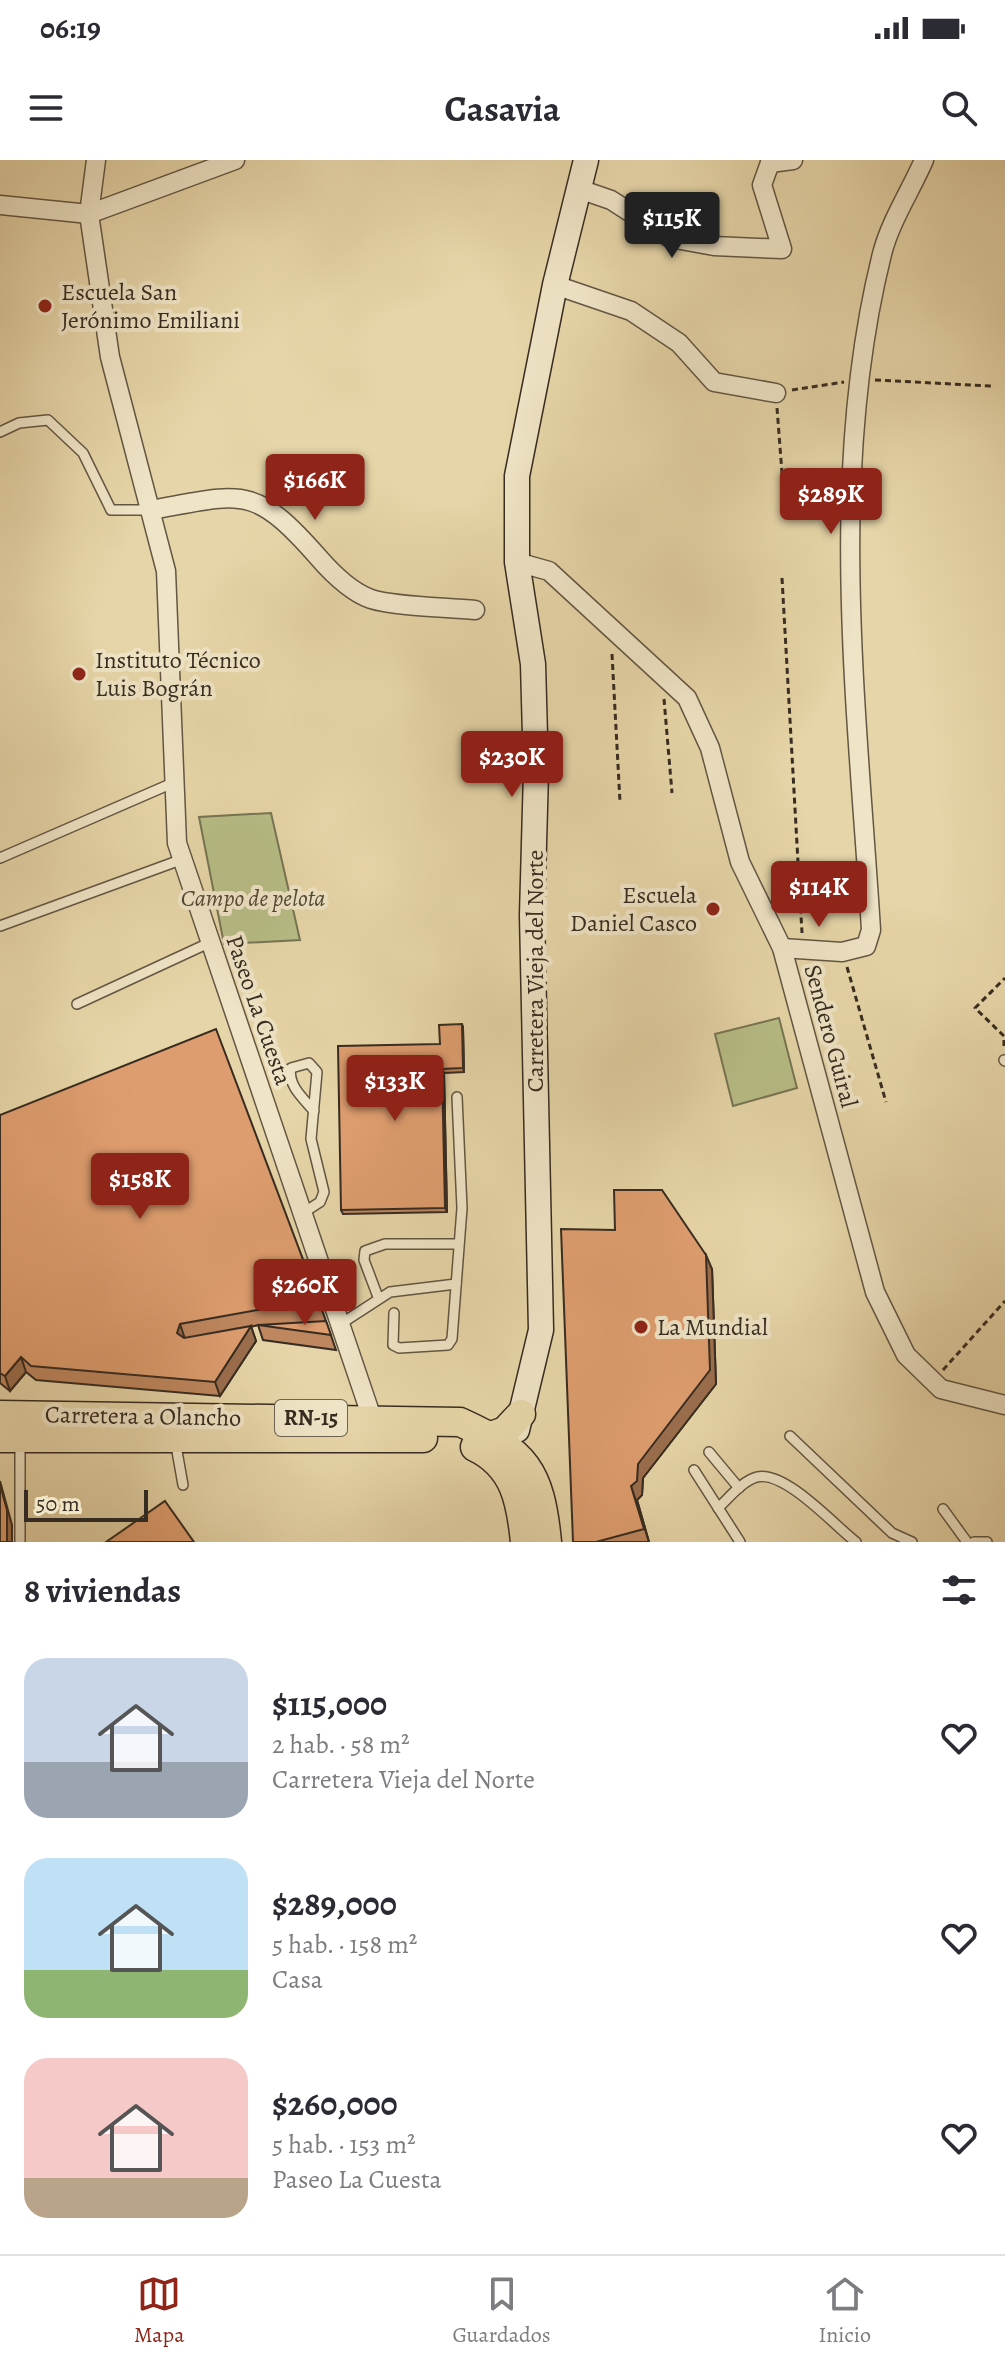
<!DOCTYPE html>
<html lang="es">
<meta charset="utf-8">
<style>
:root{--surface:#fff;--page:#f7f7f7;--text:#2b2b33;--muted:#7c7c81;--line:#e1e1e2;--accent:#8f2418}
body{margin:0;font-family:Alegreya,serif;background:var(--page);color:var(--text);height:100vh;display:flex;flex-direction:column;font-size:30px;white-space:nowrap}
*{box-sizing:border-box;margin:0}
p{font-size:26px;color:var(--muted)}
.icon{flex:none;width:44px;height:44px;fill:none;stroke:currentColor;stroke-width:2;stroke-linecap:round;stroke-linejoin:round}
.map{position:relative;height:1382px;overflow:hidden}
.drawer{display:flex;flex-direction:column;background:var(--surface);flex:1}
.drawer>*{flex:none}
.scale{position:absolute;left:24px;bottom:20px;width:124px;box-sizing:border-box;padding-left:8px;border:4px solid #372c21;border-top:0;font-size:22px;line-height:28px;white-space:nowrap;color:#372c21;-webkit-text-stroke:6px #efe4c6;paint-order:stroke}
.price{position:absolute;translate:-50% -68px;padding:0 18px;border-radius:8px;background:var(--accent);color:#fff;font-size:26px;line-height:52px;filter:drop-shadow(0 2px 4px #0008)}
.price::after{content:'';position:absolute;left:50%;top:48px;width:24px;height:18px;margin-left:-12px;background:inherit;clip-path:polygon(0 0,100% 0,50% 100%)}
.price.on{background:#222;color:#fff}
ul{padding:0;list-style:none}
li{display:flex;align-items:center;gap:24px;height:200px;padding:0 24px}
li span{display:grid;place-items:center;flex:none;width:224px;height:160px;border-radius:24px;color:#555}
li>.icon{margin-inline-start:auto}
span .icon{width:96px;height:96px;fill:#fffc;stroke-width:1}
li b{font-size:34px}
h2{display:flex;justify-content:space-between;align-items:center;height:96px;padding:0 24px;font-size:34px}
.status{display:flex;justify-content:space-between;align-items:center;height:56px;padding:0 40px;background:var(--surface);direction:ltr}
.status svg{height:22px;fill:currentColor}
header{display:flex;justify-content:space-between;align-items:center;height:104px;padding:0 24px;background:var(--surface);font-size:36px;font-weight:700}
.tab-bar{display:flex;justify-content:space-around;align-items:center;height:112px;border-top:2px solid var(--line);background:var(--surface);font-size:22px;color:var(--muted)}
.tab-bar a{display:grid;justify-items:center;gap:4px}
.tab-bar .on{color:var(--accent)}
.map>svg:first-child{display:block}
.green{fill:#b7bd86;stroke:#777454;stroke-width:2}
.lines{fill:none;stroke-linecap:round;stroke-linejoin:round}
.lane-casing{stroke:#635643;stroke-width:12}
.street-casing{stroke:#635643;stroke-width:21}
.secondary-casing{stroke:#372c21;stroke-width:27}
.primary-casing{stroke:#372c21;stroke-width:31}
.path{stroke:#372c21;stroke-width:3;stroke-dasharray:6 4;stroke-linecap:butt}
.lane{stroke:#efe4c6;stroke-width:9}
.street{stroke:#efe4c6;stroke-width:18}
.secondary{stroke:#efe4c6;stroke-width:24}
.primary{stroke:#e6d5a8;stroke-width:28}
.wall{fill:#bf875f;stroke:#372c21;stroke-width:2}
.shaded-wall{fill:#9b6e4d;stroke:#372c21;stroke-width:2}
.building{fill:#de9d6e;stroke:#372c21;stroke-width:2}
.poi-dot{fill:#8f2418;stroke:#efe4c6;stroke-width:3}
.labels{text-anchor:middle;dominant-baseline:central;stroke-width:8;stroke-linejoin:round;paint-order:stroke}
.shield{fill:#efe4c6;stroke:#6e6352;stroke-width:2}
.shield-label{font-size:22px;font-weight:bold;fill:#372c21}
.poi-label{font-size:24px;fill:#372c21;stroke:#efe4c6;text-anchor:start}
.park-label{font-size:24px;font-style:italic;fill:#514935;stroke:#efe4c6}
.street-label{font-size:24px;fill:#372c21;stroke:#efe4c6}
</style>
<div class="status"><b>06:19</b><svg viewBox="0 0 49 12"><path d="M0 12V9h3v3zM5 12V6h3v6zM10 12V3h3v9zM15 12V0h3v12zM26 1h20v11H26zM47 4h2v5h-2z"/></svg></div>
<header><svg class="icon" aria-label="menu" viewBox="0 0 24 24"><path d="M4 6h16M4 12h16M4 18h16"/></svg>Casavia<svg class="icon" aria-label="search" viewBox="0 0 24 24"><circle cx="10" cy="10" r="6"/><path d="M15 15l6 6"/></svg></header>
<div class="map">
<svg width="1005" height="1382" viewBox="0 0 1005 1382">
<rect width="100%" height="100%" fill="#e6d5a8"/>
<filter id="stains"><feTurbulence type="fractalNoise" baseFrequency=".0025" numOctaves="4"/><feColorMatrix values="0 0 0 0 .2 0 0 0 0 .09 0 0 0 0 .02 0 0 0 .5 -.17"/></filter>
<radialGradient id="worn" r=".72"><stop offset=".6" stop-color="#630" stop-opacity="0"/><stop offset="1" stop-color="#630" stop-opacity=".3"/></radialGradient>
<!-- green -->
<g class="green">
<path d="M 271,653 L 300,780 L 224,784 L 199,657 Z"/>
<path d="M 779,858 L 797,928 L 733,946 L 715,874 Z"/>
</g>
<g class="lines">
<!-- lane casing -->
<g class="lane-casing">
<g id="lane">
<path d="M 0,272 L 19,263 L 48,260 L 83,293 L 111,350 L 151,350"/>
<path d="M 0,698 L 175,622"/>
<path d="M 0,766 L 183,699"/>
<path d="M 77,844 L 211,782"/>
<path d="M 1004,900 L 1005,901"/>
<path d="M 303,1053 L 320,1042 L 324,1032 L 311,979 L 317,912 L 309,903 L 291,908 C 287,925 304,939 314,951"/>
<path d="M 378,1137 L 364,1100 L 365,1091 L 385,1084 L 458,1084"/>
<path d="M 394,1153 L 393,1185 L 399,1188 L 448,1185 L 452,1179 L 462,1048 L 457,937"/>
<path d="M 339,1165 L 390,1132 L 456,1124"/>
<path d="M 790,1276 L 892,1373 L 912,1382"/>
<path d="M 175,1280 L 183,1325"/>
<path d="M 20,1282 L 20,1382"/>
<path d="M 709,1292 L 739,1328"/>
<path d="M 694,1310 L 740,1382"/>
<path d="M 718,1348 C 729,1338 742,1321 757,1317 C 785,1310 835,1366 856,1382"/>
<path d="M 943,1349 L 967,1382"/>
<path d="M 974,1382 L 987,1382"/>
</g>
</g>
<!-- street casing -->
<g class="street-casing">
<g id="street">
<path d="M 96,0 L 89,54 L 110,197 L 166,411 L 177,683 L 375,1267"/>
<path d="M 770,3 L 793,0"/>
<path d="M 582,30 L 611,40 L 670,78 L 714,86 L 782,89 L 762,25 L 771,0"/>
<path d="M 0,45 L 89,54 L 235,0"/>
<path d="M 555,125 L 631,151 L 679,183 L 714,222 L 776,233"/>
<path d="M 151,350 C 242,334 253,323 318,397 C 331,412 351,432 371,439 C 396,447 447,447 475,450"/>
<path d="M 517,402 L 549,411 L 687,538 L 710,588 L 740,702 L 782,788 L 875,1132 L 906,1195 L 941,1229 L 1005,1245"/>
<path d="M 782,788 L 842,792 L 866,786 L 871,770 C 857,546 827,314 882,94 C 890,62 911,30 924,0"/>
</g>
</g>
<!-- secondary casing -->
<g class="secondary-casing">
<path id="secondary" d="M 517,1270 L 541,1170 L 532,755 L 536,612 L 533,504 L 517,402 L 517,316 L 555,125 L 586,0"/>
</g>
<!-- primary casing -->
<g class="primary-casing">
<g id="primary">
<path d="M 0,1255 L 460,1262 C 526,1292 540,1310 547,1382"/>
<path d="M 491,1276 L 505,1271 L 521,1254"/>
<path d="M 0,1278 L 423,1278"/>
<path d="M 475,1287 C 515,1306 521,1342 525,1382"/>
</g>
</g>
<!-- path -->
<g class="path">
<path d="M 875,220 L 991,226"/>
<path d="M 792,230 L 844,222"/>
<path d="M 777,248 L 783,326 L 836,330"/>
<path d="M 782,418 L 802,773"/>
<path d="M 612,494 L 620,642"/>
<path d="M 664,539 L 672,633"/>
<path d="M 847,807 L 886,942"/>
<path d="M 1004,886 L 1004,876 L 975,848 L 1005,818"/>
<path d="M 943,1210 L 1005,1141"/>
</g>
<!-- lane -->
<use href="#lane" class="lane"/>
<!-- street -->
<use href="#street" class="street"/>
<!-- secondary -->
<use href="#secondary" class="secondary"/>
<!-- primary -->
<use href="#primary" class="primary"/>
</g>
<!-- wall -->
<g class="wall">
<path d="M 463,868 L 464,912 L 444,913 L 447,1052 L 343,1054 L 341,1050 Z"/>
<path d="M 0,955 L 321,1147 L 336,1190 L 263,1180 L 258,1165 L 251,1167 L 256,1181 L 220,1236 L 36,1220 L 26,1212 L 10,1231 L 0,1223 Z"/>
<path d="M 615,1070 L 712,1109 L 716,1224 L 643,1318 L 642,1335 L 637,1340 L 649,1382 L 573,1382 Z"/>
</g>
<!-- shaded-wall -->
<g class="shaded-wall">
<path d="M 462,864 L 463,868 L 464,912 L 463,908 Z"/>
<path d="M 442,909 L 444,913 L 447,1052 L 445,1048 Z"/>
<path d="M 706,1095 L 712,1109 L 716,1224 L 643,1318 L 642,1335 L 637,1340 L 649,1382 L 631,1326 Z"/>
<path d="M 180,1164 L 185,1179 L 177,1173 Z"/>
<path d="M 251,1166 L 256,1181 L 220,1236 L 215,1222 Z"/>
<path d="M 21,1197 L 26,1212 L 10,1231 L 5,1216 Z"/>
<path d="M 0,1321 L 12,1365 L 12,1382 L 7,1382 Z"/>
</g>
<!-- building -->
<g class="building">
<path d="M 462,864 L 463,908 L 442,909 L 445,1048 L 341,1050 L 338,886 L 440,884 L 439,865 Z"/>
<path d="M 216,869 L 321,1147 L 257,1150 L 180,1164 L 177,1173 L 184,1178 L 251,1166 L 215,1222 L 31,1206 L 21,1197 L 5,1216 L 0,1213 L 0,955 Z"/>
<path d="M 614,1030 L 662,1030 L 706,1095 L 710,1210 L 638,1304 L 637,1321 L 631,1326 L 644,1369 L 596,1382 L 573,1382 L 561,1069 L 615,1070 Z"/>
<path d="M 326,1161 L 331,1175 L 258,1165 Z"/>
<path d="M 0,1325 L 7,1350 L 7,1382 L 0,1382 Z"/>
<path d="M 165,1341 L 194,1382 L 106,1382 Z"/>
</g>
<!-- markers -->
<g class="poi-dot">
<circle cx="45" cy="146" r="8"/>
<circle cx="79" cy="514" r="8"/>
<circle cx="713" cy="749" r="8"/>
<circle cx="641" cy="1167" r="8"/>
</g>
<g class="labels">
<!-- shield labels -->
<rect class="shield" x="275" y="1240" width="72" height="36" rx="6"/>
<g class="shield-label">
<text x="311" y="1258">RN-15</text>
</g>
<!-- poi labels -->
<g class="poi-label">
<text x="61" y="132">Escuela San<tspan x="61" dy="28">Jerónimo Emiliani</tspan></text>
<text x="95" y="500">Instituto Técnico<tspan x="95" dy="28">Luis Bográn</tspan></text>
<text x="697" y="735" text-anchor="end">Escuela<tspan x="697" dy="28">Daniel Casco</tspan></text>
<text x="657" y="1167">La Mundial</text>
</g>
<!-- park labels -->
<g class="park-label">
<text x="253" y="738">Campo de pelota</text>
</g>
<!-- street labels -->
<g class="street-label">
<text transform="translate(535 811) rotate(-90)">Carretera Vieja del Norte</text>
<text transform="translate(259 850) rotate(71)">Paseo La Cuesta</text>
<text transform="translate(831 876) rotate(75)">Sendero Guiral</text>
<text transform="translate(143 1256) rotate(1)">Carretera a Olancho</text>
</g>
</g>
<rect width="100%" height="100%" filter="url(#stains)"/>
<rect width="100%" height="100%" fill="url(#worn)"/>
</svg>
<div class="scale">50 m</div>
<b class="price on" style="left:672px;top:100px">$115K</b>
<b class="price" style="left:315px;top:362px">$166K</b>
<b class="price" style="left:831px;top:376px">$289K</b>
<b class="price" style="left:512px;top:639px">$230K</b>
<b class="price" style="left:819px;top:769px">$114K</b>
<b class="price" style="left:395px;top:963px">$133K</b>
<b class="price" style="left:140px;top:1061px">$158K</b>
<b class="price" style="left:305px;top:1167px">$260K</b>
</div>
<section class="drawer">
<h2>8 viviendas<svg class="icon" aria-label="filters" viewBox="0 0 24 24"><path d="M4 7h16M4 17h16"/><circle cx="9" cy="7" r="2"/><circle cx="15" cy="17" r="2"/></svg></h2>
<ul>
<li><span style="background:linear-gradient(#c9d6e8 65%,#9aa5b1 0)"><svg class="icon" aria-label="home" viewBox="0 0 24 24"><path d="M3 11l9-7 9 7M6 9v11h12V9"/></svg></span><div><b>$115,000</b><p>2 hab. · 58 m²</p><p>Carretera Vieja del Norte</p></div><svg class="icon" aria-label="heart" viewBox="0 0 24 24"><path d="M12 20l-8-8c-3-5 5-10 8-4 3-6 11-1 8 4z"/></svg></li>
<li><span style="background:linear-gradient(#bfe0f5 70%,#8fb573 0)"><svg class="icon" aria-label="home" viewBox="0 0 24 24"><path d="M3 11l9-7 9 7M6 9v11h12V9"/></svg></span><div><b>$289,000</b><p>5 hab. · 158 m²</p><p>Casa</p></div><svg class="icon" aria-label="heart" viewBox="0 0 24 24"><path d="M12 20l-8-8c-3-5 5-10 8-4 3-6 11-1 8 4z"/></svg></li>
<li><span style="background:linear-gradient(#f6c9c9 75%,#b9a48a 0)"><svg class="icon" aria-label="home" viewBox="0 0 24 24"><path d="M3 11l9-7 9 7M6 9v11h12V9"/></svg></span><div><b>$260,000</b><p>5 hab. · 153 m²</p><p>Paseo La Cuesta</p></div><svg class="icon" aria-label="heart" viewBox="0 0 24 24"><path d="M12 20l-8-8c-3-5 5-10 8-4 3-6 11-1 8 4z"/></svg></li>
</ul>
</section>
<nav class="tab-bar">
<a class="on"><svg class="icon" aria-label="map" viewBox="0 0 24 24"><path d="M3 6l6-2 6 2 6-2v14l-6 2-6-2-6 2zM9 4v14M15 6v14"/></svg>Mapa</a>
<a><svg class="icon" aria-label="saved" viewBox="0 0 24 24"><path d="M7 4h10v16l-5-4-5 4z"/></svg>Guardados</a>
<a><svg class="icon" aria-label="home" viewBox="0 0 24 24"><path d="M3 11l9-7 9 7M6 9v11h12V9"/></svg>Inicio</a>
</nav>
